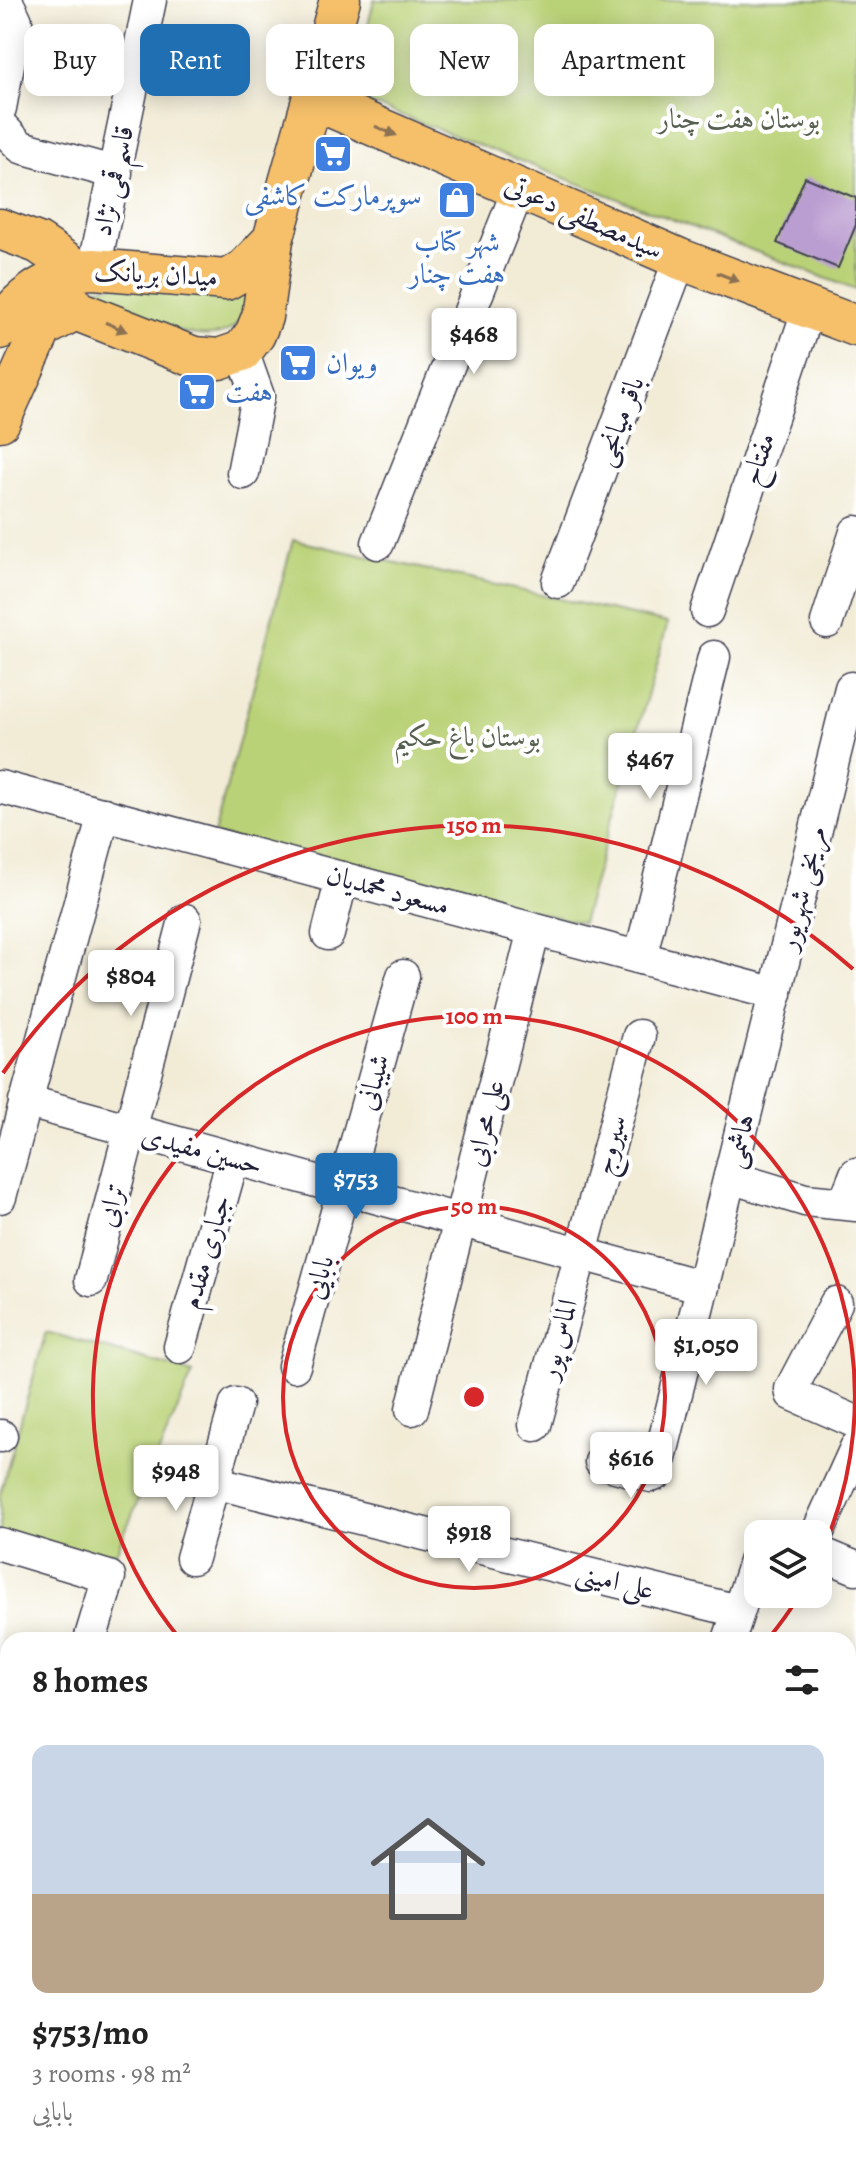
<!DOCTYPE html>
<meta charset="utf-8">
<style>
:root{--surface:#fff;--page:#f6f6f6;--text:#222;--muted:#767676;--accent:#1f6fb2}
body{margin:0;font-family:Alegreya,Amiri,serif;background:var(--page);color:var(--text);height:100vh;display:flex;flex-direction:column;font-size:30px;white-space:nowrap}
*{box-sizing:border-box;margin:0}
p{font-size:26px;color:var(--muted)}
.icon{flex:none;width:44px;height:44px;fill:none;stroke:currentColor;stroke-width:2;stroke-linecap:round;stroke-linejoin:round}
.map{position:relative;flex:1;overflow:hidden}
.details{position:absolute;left:0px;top:1632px;width:856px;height:538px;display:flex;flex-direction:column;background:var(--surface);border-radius:24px 24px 0 0;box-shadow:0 4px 20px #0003}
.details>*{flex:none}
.banner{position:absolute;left:24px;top:24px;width:808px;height:72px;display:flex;gap:16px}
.controls{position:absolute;left:744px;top:1520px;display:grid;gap:16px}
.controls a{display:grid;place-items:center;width:88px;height:88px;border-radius:16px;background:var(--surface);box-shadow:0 4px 20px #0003;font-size:40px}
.price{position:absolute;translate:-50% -68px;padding:0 18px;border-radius:8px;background:#fff;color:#222;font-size:26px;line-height:52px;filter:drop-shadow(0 2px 4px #0008)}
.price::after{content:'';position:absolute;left:50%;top:48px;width:24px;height:18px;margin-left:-12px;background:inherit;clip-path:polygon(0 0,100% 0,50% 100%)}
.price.selected{background:var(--accent);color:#fff}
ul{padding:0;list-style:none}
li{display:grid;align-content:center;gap:16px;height:424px;padding:0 32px}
li span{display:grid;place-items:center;height:248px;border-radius:16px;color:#555}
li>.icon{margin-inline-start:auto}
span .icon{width:144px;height:144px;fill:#fffc;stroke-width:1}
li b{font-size:34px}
h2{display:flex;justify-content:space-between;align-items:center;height:96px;padding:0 32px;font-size:34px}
.tag{padding:0 28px;border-radius:16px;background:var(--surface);box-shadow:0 4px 20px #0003;font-size:28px;line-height:72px}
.tag.selected{background:var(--accent);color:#fff}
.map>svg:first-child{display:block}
.green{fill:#bad277;stroke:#6e7a59;stroke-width:2}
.building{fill:#bb9ed1}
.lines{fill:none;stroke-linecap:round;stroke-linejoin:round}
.minor-casing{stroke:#414052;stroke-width:35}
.major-casing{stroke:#414052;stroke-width:43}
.minor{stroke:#fff;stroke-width:32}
.major{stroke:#f6c06b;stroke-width:40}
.oneway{fill:#8c7153}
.ring{fill:none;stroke:#d62828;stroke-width:4}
.labels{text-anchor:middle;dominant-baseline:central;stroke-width:8;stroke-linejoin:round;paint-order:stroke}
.park-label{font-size:28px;fill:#576050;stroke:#fff}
.street-label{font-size:28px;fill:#22223b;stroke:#fff}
.shop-label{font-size:28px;fill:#366cbe;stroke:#fff}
.centre{fill:#d62828;stroke:#fff;stroke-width:4}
.ring-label{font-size:24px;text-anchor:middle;font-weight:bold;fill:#d62828;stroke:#fff;stroke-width:8;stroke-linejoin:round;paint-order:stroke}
</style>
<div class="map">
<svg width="856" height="2169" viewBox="0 0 856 2169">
<rect width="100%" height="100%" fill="#fff"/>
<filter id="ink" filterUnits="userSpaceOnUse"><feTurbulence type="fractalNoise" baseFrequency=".0125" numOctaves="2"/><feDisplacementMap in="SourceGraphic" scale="16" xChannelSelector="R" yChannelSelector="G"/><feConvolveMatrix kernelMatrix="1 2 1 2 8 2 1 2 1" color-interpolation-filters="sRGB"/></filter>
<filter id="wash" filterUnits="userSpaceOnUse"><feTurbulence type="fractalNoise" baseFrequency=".006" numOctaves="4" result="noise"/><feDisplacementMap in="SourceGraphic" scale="32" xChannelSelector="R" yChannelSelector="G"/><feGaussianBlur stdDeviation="1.8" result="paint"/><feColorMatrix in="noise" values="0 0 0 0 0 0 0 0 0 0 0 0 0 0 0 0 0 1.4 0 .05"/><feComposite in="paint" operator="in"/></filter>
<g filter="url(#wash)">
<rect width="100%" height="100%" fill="#f2ecd7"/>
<!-- green -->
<g class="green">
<path d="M 374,0 L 856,0 L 856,290 L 351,96 Z"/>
<path d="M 257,273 C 252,293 249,317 231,329 C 197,352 117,307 85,288 Z"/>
<path d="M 293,540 L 668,623 L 582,923 L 214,834 Z"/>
<path d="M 46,1332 L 193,1373 L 109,1569 L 0,1535 L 0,1494 Z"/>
</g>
<g id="blocks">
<!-- building -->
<path class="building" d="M 805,177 L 856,198 L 856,225 L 838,268 L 777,243 Z"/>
</g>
</g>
<g filter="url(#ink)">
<use href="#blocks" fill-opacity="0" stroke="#414052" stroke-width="2"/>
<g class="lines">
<!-- minor casing -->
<g class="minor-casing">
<g id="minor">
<path d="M 0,108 L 16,21 L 6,0"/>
<path d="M 0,125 L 21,147 L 116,173"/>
<path d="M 94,269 L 150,0"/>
<path d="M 242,351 L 258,396 L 243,473"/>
<path d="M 378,543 L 519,188"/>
<path d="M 558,582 L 680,259"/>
<path d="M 707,611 L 809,308"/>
<path d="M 827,622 L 856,532"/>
<path d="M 0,787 L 776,994"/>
<path d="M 328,934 L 342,878"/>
<path d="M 640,958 L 714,657"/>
<path d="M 25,1101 L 703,1287"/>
<path d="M 730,1177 L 805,1200 L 856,1205"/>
<path d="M 0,1197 L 104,814"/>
<path d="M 845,1202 L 856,1174"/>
<path d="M 91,1280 L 185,920"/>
<path d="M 836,1303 L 791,1389 L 792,1394 L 856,1422"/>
<path d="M 180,1347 L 233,1158"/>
<path d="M 294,1366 L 403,976"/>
<path d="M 412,1409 L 534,930"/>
<path d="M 535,1425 L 639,1036"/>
<path d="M 0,1436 L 1,1436"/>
<path d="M 601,1462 L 651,1476 L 656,1474 L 851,688"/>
<path d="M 213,1482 L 738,1611"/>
<path d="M 817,1534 L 856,1448"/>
<path d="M 0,1544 L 109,1577 L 90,1640"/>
<path d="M 818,1552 L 856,1568"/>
<path d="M 192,1558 L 236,1404"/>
<path d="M 729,1640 L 758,1553"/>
<path d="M 848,1740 L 856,1715"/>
<path d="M 848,1938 L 856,1941"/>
<path d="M 0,1960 L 8,1962"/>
<path d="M 848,2082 L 856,2085"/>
<path d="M 8,2162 L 32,2169"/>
<path d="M 175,2169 L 177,2162"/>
<path d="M 562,2169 L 564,2162"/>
</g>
</g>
<!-- major casing -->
<g class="major-casing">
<g id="major">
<path d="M 315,100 L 680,259 L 856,326"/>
<path d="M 0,229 L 38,243 L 78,270"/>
<path d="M 273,240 L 245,269 L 226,280 L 94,269 L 78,270 L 68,280 L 66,293 L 75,310 L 194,357 L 219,359 L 242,351 L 255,334 L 262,317 L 273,240 L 340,0"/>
<path d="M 0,329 C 19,296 44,284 78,270"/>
<path d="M 0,421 L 42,328 L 75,310"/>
</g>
</g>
<!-- minor -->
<use href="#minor" class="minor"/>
<!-- major -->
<use href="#major" class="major"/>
</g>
<!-- one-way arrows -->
<defs><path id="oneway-solid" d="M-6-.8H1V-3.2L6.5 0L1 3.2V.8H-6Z" transform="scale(2)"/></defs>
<g class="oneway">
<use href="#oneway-solid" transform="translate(386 131) rotate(23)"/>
<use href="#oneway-solid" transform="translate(728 277) rotate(21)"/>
<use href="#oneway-solid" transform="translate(116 327) rotate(23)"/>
</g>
</g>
<!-- distance rings -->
<g class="ring">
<circle cx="474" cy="1397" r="191"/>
<path d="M799 1596A381 381 0 0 1 768 1639M180 1639A381 381 0 1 1 819 1558"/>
<path d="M3 1073A572 572 0 0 1 853 969"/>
</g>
<!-- icons -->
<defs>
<g id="supermarket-square" transform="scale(2)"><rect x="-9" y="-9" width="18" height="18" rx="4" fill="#3f7fe0" stroke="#fff"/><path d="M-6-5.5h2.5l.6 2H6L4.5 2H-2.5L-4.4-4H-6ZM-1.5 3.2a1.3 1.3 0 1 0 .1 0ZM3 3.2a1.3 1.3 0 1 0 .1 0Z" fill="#fff"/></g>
<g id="shop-square" transform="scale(2)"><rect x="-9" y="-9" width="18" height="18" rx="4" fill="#3f7fe0" stroke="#fff"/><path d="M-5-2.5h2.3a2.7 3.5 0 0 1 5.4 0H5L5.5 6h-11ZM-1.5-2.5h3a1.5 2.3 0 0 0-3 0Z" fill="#fff"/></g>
</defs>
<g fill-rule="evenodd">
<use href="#supermarket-square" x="333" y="154"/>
<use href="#shop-square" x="457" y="200"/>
<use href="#supermarket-square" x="298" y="363"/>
<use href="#supermarket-square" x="197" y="392"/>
</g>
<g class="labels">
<!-- park labels -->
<g class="park-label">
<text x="739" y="119">بوستان هفت چنار</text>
<text x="467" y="737">بوستان باغ حکیم</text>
</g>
<!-- street labels -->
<g class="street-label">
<text transform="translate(113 181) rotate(-78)">قاسم قمی نژاد</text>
<text transform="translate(584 217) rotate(24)">سیدمصطفی دعوتی</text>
<text transform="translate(156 274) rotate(3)">میدان بریانک</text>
<text transform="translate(619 421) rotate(-69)">باقر میانجی</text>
<text transform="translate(758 459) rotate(-71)">مفتاح</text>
<text transform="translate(802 888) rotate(-76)">مریخی شهریور</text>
<text transform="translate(388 890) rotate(15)">مسعود محمدیان</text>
<text transform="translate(373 1082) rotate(-74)">شیبانی</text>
<text transform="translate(485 1123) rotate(-76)">علی محرابی</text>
<text transform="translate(739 1141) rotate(-76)">هاشمی</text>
<text transform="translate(610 1145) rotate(-75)">سیروج</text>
<text transform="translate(202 1150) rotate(15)">حسین مفیدی</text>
<text transform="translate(111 1205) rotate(-75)">ترابی</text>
<text transform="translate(206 1252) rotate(-74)">جباری مقدم</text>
<text transform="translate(319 1277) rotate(-74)">بابایی</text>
<text transform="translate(558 1339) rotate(-75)">الماس پور</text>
<text transform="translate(615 1581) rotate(14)">علی امینی</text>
</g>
<!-- shop labels -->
<g class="shop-label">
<text x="333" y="196">سوپرمارکت کاشفی</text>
<text x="457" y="242">شهر کتاب<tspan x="457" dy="32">هفت چنار</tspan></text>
<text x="326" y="363" text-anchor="start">ویوان</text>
<text x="225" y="392" text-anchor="start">هفت</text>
</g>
</g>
<circle cx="474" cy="1397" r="12" class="centre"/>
<g class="ring-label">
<text x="474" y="833">150 m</text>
<text x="474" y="1024">100 m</text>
<text x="474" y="1214">50 m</text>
</g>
</svg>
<div class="controls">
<a><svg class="icon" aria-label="layers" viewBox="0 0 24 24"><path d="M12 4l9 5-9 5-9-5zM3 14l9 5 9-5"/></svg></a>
</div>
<b class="price" style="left:474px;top:376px">$468</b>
<b class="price" style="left:650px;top:801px">$467</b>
<b class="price" style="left:131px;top:1018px">$804</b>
<b class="price selected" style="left:356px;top:1221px">$753</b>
<b class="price" style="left:706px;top:1387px">$1,050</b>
<b class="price" style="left:631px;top:1500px">$616</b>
<b class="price" style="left:176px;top:1513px">$948</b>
<b class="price" style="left:469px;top:1574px">$918</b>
<div class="banner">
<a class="tag">Buy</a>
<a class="tag selected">Rent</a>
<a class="tag">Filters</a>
<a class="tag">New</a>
<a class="tag">Apartment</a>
</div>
<section class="details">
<h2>8 homes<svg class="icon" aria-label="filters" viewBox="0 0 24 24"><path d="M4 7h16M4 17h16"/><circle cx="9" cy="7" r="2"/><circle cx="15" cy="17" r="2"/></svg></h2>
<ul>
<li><span style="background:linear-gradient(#c9d6e8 60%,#b9a48a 0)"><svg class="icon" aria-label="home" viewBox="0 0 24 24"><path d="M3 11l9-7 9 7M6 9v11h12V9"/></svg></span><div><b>$753/mo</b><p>3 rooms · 98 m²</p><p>بابایی</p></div></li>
</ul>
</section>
</div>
